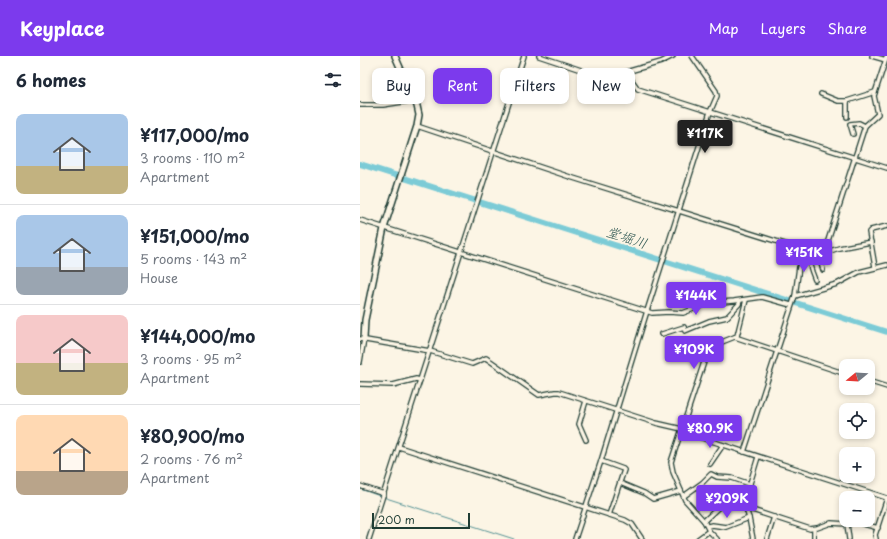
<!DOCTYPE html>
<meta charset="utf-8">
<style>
:root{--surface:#fff;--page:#f2f2f3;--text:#1f2937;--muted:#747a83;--line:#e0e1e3;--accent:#7c3aed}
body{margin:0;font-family:"Playpen Sans","Klee One",sans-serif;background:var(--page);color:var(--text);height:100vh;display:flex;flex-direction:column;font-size:15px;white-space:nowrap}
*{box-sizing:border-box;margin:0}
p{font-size:13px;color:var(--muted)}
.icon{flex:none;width:22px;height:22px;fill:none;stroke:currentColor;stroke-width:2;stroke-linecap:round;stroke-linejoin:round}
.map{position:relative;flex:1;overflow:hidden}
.side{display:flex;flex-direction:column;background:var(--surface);width:360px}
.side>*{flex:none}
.banner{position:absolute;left:12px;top:12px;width:380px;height:36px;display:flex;gap:8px}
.needle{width:26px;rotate:252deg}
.tools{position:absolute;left:479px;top:303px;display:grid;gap:8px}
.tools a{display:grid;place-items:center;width:36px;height:36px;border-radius:8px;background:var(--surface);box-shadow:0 2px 6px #0003;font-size:20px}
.scale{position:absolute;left:12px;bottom:10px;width:98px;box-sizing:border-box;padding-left:4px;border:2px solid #1f3d34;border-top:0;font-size:11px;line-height:14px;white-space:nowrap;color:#1f3d34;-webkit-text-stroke:3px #fcf5e5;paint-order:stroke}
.price{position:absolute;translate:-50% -34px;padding:0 9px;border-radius:4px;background:var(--accent);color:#fff;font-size:13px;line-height:26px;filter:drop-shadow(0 1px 2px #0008)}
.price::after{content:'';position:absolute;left:50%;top:24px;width:12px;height:9px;margin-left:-6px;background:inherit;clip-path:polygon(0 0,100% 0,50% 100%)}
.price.current{background:#222;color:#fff}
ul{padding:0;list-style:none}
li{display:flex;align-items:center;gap:12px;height:100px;padding:0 16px}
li+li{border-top:1px solid var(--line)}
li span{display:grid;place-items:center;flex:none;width:112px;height:80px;border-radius:8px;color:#555}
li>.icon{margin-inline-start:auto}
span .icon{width:48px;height:48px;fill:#fffc;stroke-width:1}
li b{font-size:17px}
h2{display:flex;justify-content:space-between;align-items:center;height:48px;padding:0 16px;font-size:17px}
.chip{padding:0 14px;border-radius:8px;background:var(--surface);box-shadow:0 2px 6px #0003;font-size:14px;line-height:36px}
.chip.current{background:var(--accent);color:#fff}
header{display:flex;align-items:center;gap:24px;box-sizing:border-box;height:56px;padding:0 20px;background:var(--accent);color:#fff}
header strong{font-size:19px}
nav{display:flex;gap:22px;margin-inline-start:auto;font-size:14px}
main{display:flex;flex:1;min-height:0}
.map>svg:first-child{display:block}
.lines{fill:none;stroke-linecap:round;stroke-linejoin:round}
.stream{stroke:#569295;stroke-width:1}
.river{stroke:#7bcbd6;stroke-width:6}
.street-casing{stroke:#1f3d34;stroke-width:6}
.secondary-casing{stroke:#1f3d34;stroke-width:8}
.street{stroke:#fcf5e5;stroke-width:3.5}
.secondary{stroke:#fcf5e5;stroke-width:5}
.labels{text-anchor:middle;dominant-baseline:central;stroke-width:3.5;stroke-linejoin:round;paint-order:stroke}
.water-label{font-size:14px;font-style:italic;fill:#315954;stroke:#fcf5e5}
</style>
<header>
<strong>Keyplace</strong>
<nav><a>Map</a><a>Layers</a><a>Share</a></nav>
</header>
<main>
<section class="side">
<h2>6 homes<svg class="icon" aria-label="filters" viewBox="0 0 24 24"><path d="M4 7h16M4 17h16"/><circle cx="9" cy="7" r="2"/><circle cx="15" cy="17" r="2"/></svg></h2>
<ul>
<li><span style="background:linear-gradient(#a9c7e8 65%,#c2b280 0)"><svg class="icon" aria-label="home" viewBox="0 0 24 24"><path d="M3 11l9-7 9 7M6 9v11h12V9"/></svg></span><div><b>¥117,000/mo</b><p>3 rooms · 110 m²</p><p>Apartment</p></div></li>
<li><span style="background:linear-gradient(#a9c7e8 65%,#9aa5b1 0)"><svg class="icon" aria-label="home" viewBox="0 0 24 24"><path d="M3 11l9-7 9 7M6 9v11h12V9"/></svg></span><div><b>¥151,000/mo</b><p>5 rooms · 143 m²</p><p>House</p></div></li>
<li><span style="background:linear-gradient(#f6c9c9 60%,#c2b280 0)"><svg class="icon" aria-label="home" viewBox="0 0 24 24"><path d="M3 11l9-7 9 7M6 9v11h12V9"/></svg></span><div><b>¥144,000/mo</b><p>3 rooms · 95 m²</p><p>Apartment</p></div></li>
<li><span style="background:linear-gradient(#ffd9b3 70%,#b9a48a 0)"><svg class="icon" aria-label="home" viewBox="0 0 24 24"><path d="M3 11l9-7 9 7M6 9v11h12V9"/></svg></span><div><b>¥80,900/mo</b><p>2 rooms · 76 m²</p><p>Apartment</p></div></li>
</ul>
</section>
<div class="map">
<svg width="527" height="483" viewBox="0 0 527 483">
<rect width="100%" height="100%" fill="#fcf5e5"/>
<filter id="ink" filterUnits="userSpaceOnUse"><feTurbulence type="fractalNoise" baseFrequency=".025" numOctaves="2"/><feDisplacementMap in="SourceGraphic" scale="8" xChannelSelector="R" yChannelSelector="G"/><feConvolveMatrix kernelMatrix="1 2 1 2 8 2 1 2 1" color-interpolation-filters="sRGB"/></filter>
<g filter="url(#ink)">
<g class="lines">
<!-- stream -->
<g class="stream">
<path d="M 0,433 L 20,440"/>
<path d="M 23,441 L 154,483"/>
</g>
<!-- river -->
<path class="river" d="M 0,108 L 527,276"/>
<!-- street casing -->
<g class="street-casing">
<g id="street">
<path d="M 179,0 L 245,22 L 301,6 L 313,0"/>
<path d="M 512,0 L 526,4"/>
<path d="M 266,16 L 278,33 L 527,112"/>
<path d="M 461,38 L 478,45 L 487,45 L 515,36"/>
<path d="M 0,49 L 23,49 L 55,44"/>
<path d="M 487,61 L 487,45"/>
<path d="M 57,70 L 210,121 L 454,197 L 458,200"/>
<path d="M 493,78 L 490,68 L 499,67 L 505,70"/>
<path d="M 0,164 L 292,257 L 309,256 L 323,257 L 349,247 L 374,245 L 402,241 L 431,249"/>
<path d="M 464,197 L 479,192 L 511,186"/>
<path d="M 459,199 L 463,214"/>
<path d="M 448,203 L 452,216 L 455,224"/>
<path d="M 515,211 L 509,176 L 511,174 L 527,170"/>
<path d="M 435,240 L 477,228 L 499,216 L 527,209"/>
<path d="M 302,278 L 324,271 L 325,275 L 349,265 L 367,261 L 379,248 L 380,245"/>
<path d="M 375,281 L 486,318"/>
<path d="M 0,283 L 70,295 L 112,308 L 126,302 L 179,339 L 195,336 L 199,336 L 296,367 L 322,373 L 342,382 L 527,442"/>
<path d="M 0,306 L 4,283"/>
<path d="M 508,325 L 527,331"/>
<path d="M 0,328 L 33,329 L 56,323 L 60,324"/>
<path d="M 226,345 L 219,368 L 226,384"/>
<path d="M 39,391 L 265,464 L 272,468 L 282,483"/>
<path d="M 384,396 L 435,240 L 439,211 L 446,204 L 464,197 L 505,70 L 518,58 L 514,40 L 527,0"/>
<path d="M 241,405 L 263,413 L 264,414 L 249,459"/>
<path d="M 350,408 L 363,389"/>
<path d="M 260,427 L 284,437 L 293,443 L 321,435"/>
<path d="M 0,430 L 24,438"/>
<path d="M 324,440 L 342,427 L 351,418 L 357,421 L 372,422 L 390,428"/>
<path d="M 344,465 L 363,447 L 368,446 L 450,473 L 457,472 L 471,467 L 487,468 L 497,466 L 518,472"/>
<path d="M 487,468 L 489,483"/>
<path d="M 348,470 L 352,469 L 366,471 L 389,462"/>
<path d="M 454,473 L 454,483"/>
<path d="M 9,483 L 164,0"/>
<path d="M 215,483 L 241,405 L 287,255 L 350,56 L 357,40 L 356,35 L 332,0"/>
<path d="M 338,483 L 349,475"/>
<path d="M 357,483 L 349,475 L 344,465 L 325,444 L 313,416 L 311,406 L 349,291 L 377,280 L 386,244"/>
<path d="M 393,483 L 389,462 L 384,447 L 398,401"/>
<path d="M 407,483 L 414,461"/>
<path d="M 516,483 L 515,479 L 527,442"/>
</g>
</g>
<!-- secondary casing -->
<g class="secondary-casing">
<path id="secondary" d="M 4,283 L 5,264 L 24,172 L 57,70 L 59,59 L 57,50 L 35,0"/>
</g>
<!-- street -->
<use href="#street" class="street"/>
<!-- secondary -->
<use href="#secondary" class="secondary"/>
</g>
</g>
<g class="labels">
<!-- water labels -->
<g class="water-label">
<text transform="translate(267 181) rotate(18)">堂堀川</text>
</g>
</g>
</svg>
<div class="tools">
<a><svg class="needle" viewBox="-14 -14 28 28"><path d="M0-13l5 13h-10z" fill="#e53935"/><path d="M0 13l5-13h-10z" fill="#747a83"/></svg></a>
<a><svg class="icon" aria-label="locate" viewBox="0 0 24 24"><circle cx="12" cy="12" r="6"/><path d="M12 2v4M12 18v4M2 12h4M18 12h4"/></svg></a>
<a>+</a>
<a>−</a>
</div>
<div class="scale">200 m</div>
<b class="price current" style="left:345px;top:98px">¥117K</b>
<b class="price" style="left:444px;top:217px">¥151K</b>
<b class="price" style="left:336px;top:260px">¥144K</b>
<b class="price" style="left:334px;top:314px">¥109K</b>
<b class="price" style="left:350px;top:393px">¥80.9K</b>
<b class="price" style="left:367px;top:463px">¥209K</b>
<div class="banner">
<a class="chip">Buy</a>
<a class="chip current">Rent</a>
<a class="chip">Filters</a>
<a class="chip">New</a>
</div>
</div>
</main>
